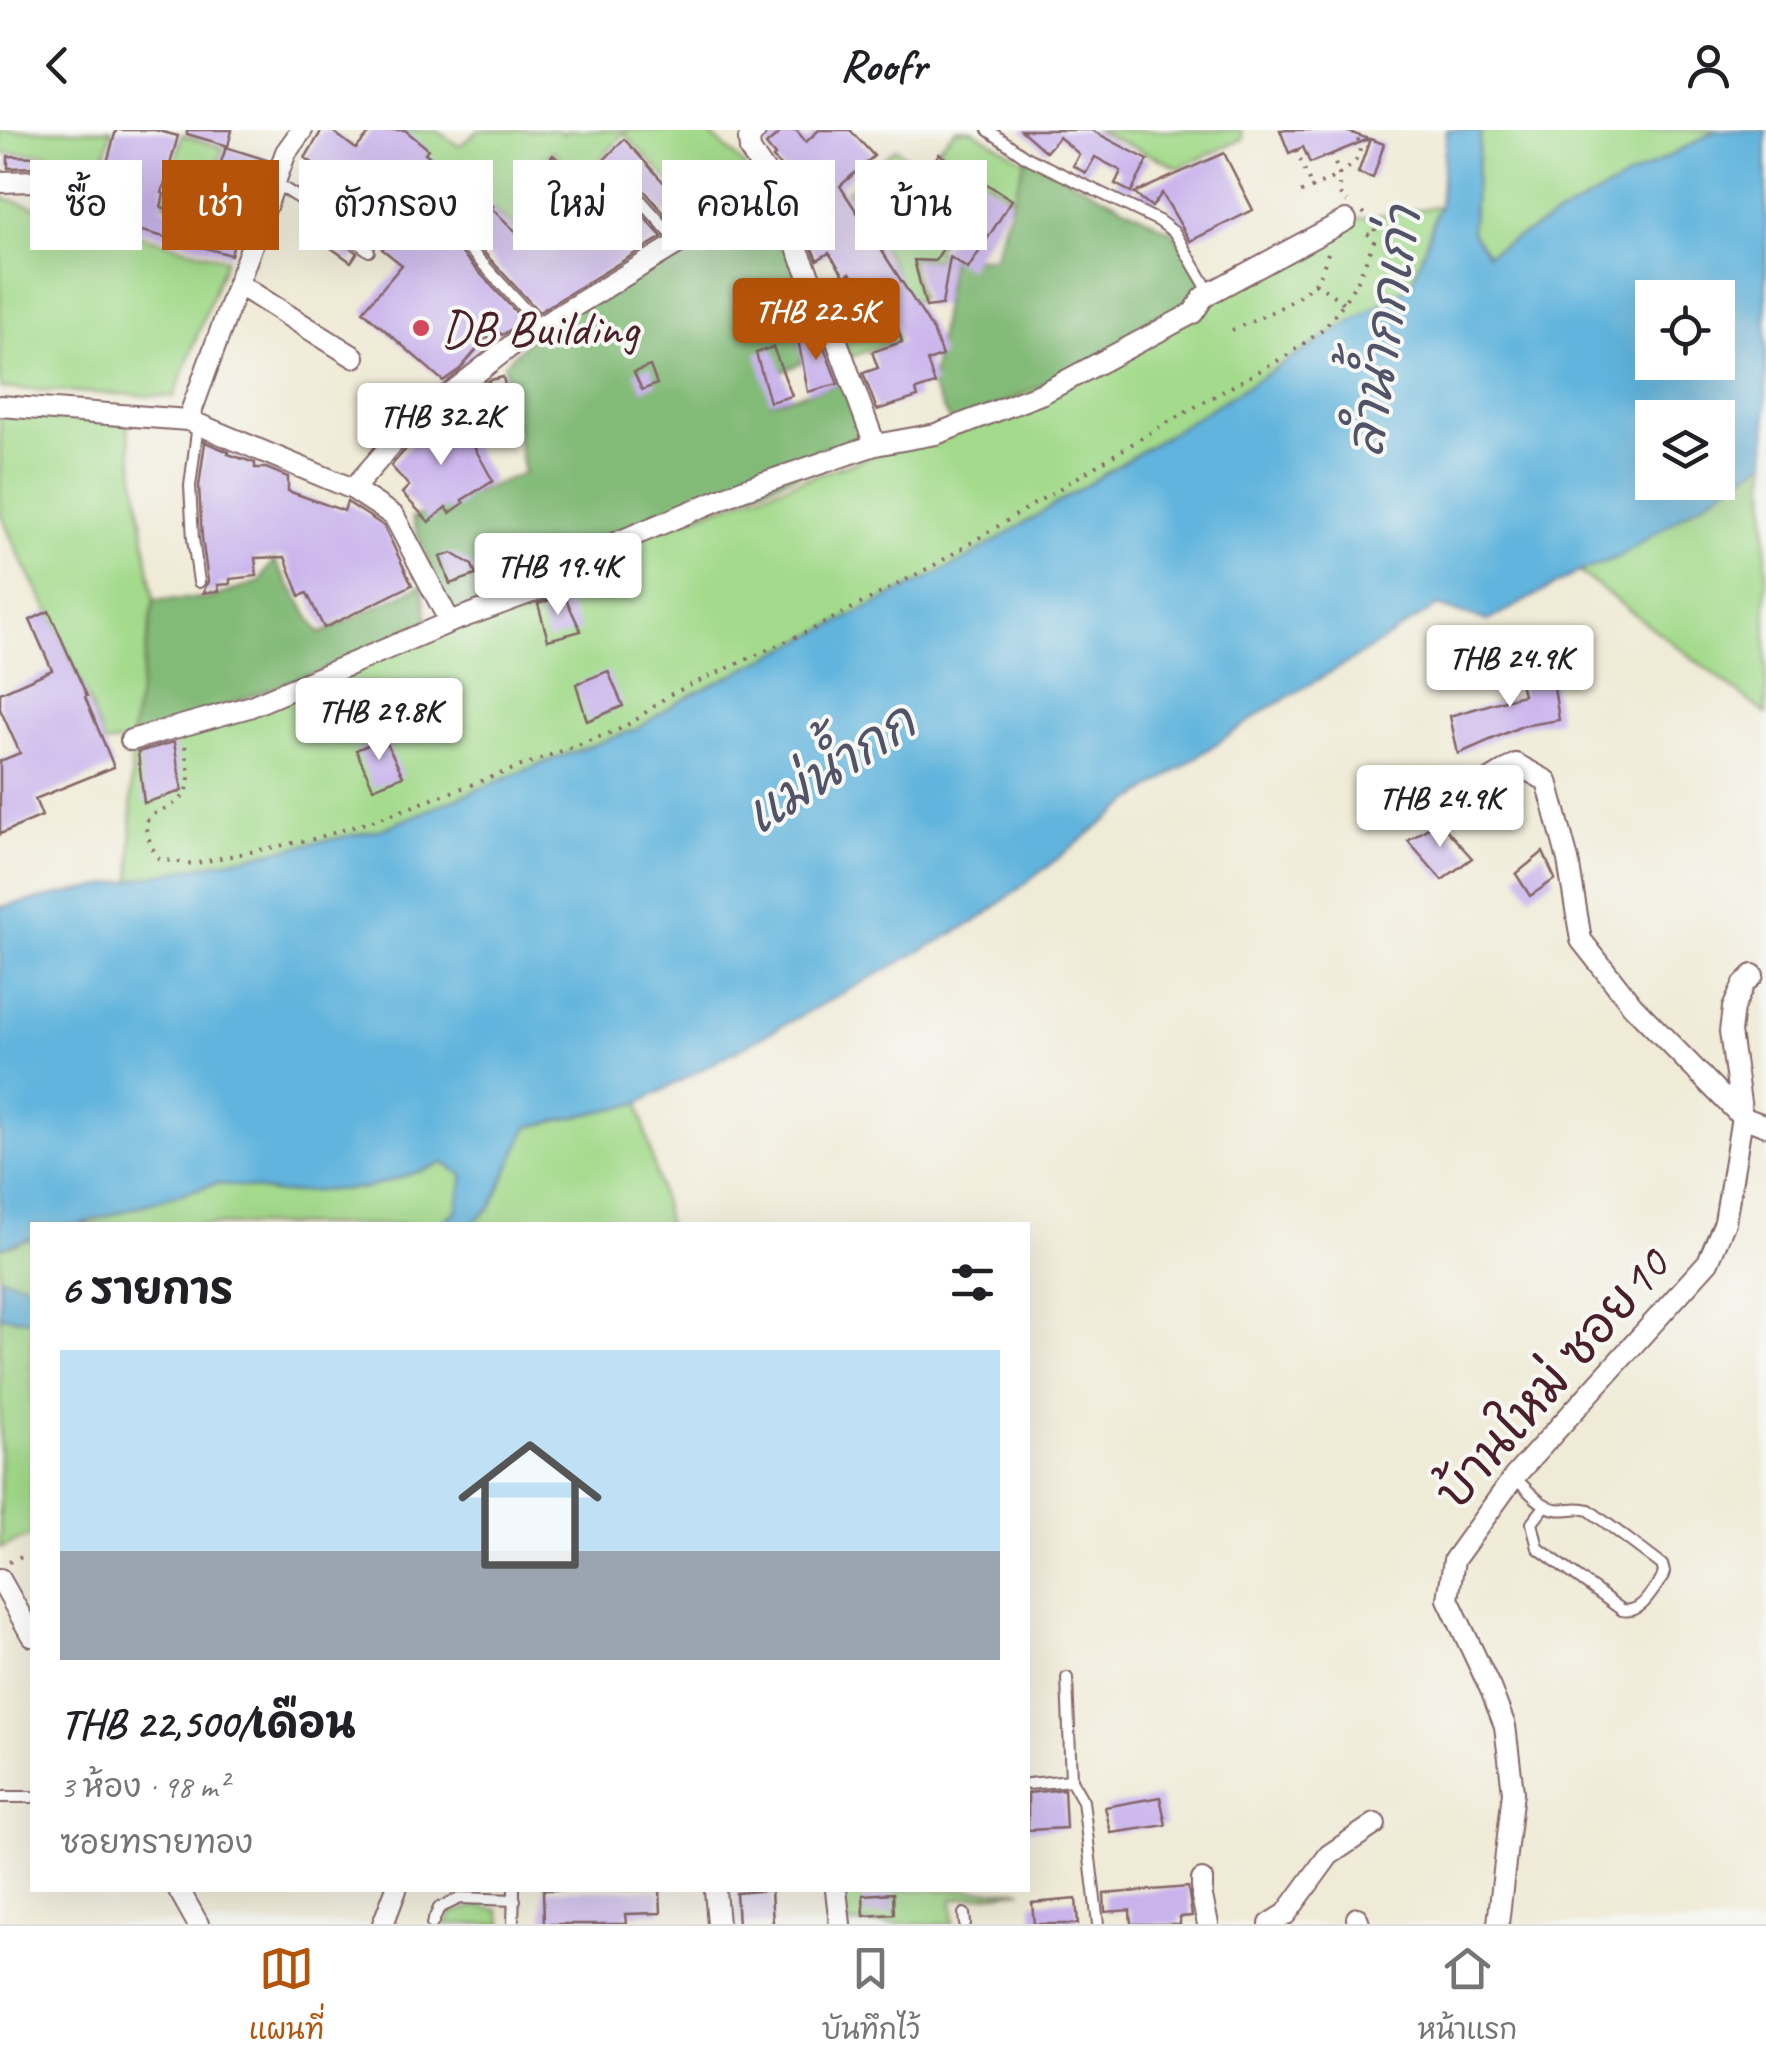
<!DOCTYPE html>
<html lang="th">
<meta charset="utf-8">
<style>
:root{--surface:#fff;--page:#f2f2f2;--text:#202124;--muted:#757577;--line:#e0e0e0;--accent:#b45309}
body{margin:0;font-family:Caveat,"Playpen Sans Thai",sans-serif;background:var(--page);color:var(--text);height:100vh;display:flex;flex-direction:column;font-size:38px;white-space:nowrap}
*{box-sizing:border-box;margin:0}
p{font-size:32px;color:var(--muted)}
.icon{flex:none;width:55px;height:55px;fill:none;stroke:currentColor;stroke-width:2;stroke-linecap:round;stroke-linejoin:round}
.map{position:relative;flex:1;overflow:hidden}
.side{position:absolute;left:30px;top:1092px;width:1000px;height:670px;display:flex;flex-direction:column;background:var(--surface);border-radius:0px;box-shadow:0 10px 40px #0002}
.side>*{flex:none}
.top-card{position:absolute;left:30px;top:30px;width:1000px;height:90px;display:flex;gap:20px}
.controls{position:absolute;left:1635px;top:150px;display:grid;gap:20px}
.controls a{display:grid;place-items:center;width:100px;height:100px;border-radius:0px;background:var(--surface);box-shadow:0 10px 40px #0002;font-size:50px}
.price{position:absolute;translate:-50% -85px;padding:0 22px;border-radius:10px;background:#fff;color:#222;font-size:32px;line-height:65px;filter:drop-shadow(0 2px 5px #0008)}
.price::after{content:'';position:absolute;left:50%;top:60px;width:30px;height:22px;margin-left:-15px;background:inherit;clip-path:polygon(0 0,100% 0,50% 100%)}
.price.on{background:var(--accent);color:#fff}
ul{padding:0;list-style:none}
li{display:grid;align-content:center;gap:20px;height:530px;padding:0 30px}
li span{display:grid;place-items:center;height:310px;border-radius:0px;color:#555}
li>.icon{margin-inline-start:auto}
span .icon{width:180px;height:180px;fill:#fffc;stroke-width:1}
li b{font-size:42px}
h2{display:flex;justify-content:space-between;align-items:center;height:120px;padding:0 30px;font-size:42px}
.pill{padding:0 35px;border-radius:0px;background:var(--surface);box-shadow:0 10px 40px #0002;font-size:35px;line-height:90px}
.pill.on{background:var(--accent);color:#fff}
header{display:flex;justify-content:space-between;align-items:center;height:130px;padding:0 30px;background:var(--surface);font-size:45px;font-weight:800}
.dock{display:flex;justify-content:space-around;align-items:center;height:140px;border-top:2px solid var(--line);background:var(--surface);font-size:28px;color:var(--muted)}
.dock a{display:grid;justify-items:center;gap:5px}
.dock .on{color:var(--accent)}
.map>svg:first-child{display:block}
.green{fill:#a3da8b;stroke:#767c5b;stroke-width:2.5}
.forest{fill:#82ba77;stroke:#666c51;stroke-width:2.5;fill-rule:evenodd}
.water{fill:#61b4dd;stroke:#566a84;stroke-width:2.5;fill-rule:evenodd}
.building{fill:#c9b3ec;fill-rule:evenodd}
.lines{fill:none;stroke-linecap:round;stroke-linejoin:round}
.service-casing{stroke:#846667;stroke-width:14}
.minor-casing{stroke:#846667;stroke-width:24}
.path{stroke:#846667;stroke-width:4;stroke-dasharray:2.5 8;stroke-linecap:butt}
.service{stroke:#fff;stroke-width:10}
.minor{stroke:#fff;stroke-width:20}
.poi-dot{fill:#d1495b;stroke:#f6f6f2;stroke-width:4}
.labels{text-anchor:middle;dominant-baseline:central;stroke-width:8;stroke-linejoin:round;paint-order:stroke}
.poi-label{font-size:50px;fill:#4a1f2b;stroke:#f6f6f2;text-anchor:start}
.street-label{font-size:50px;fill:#4a1f2b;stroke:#f6f6f2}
.water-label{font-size:52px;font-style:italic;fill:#525369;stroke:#f6f6f2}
</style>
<header><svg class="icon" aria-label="back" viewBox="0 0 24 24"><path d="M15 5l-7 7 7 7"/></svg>Roofr<svg class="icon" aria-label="person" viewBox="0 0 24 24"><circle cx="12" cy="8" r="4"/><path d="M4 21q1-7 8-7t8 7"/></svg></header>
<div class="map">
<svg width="1766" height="1794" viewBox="0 0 1766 1794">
<rect width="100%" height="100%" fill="#f6f6f2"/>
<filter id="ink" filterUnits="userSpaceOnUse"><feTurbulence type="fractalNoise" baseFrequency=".01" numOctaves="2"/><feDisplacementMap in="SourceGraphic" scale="20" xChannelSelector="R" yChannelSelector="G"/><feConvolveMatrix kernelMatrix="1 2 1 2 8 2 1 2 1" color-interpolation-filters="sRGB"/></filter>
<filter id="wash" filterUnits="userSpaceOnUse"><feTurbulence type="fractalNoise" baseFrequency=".0048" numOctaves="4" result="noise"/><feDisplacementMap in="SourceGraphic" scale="40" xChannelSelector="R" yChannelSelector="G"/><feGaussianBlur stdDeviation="2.25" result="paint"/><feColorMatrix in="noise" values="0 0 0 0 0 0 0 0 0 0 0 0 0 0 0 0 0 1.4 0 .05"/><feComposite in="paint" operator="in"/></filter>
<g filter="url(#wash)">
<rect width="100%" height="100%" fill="#f0ebd7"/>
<!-- green -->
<g class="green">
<path d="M 0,0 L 112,0 L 101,37 L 45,24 L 0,23 Z"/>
<path d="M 390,0 L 436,0 L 459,16 L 479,0 L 559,0 L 563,4 L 567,0 L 705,0 L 736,27 L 761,57 L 706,91 L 624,3 L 583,49 L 553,21 L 522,48 L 557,81 L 526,105 Z"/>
<path d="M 956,0 L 972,0 L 1025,31 L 1013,68 L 937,19 Z"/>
<path d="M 1095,0 L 1241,0 L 1243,9 L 1179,38 Z"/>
<path d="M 1481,0 L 1717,0 L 1487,124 L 1471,101 Z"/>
<path d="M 182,5 L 223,18 L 201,84 L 164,74 Z"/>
<path d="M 896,18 L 923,42 L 916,60 L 924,66 L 911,87 L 943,108 L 936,121 L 946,129 L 910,128 L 920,169 L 909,171 L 887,124 L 847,61 Z"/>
<path d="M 0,67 L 226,129 L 174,267 L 0,258 Z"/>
<path d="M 1439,76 L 1411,155 L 963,431 L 679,571 L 637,599 L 543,633 L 382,699 L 132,752 L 131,611 L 104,614 L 87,566 L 49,481 L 22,431 L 0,383 L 0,272 L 126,285 L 154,470 L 132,609 L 249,577 L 611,415 L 936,304 L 1346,90 Z"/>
<path d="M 863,170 L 871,185 L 881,180 L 884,187 L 890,186 L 898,210 L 850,227 L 833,183 Z"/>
<path d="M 1766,331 L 1766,584 L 1579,442 L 1619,427 Z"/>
<path d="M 639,973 L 668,1095 L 471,1095 L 491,1077 L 528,997 Z"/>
<path d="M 444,1033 L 464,1046 L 456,1081 L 438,1095 L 77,1095 L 218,1053 L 280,1063 L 368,1058 Z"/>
<path d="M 32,1108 L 32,1155 L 0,1147 L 0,1118 Z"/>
<path d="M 0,1186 L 32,1190 L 32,1405 L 0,1418 Z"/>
<path d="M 841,1760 L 1021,1760 L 1021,1761 L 952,1769 L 953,1794 L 845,1794 Z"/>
<path d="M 478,1776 L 499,1780 L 503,1794 L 445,1794 L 452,1782 Z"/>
</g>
<!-- forest -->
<g class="forest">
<path d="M 1026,27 L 1175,103 L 1210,163 L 1193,183 L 953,297 L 931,256 L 951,128 L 994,128 Z"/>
<path d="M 774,55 L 875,315 L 611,415 L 592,440 L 450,492 L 412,388 L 524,343 L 504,234 L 542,197 ZM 820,202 L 838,254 L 771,272 L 782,241 L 802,233 L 798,209 Z"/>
<path d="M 274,430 L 320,504 L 422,455 L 429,501 L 131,610 L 154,470 L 211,468 L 259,452 Z"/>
</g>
<!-- water -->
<g class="water">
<path d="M 1447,0 L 1481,0 L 1471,101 L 1487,124 L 1717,0 L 1766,0 L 1766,331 L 1619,427 L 1579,442 L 1488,491 L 1437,476 L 1352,530 L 1267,579 L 1125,676 L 980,789 L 639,973 L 528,997 L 491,1077 L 471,1095 L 438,1095 L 456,1081 L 464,1046 L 444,1033 L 368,1058 L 280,1063 L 217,1053 L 77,1095 L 32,1095 L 32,1108 L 0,1118 L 0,777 L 382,699 L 543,633 L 637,599 L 679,571 L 963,431 L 1411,155 L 1439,76 ZM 1652,168 L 1718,168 L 1718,232 L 1652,232 ZM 1652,288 L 1718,288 L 1718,352 L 1652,352 Z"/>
<path d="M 0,1147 L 32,1155 L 32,1190 L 0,1186 Z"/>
</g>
<g id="blocks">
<!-- building -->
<g class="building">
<path d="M 116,0 L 155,0 L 178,6 L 162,63 L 164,64 L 161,77 L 203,88 L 226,17 L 267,30 L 244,97 L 238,95 L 231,125 L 123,96 L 124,93 L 88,83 L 88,80 L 38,67 L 48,57 L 49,47 L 64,52 L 70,30 L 105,40 Z"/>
<path d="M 187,0 L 232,0 L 228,16 L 187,4 Z"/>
<path d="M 322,0 L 331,0 L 356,19 L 372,0 L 405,0 L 428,19 L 425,23 L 493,76 L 491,78 L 516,102 L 518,100 L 532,115 L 576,81 L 535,45 L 553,25 L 583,52 L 624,9 L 695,87 L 677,98 L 628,42 L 623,40 L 616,41 L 612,46 L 614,54 L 662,107 L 539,182 L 467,104 L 463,101 L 456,103 L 452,108 L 455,116 L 524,191 L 502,205 L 500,203 L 491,211 L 487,207 L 460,239 L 443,251 L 363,181 L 402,135 L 382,119 L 391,108 L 344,73 L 336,85 L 314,68 L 319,49 L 315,47 L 320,38 L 305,28 ZM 432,59 L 464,93 L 444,115 L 420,94 Z"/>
<path d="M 783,0 L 796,0 L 806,12 L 819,0 L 850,0 L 874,26 L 840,56 L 933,200 L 942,226 L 927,231 L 935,254 L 916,260 L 918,267 L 877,280 L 863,243 L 878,238 L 872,222 L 902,212 L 892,180 L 876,189 L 850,143 L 845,147 L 829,123 L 817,130 L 802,95 L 813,88 L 797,65 L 803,61 L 773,28 L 775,26 L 766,15 Z"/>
<path d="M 1021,0 L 1091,0 L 1148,30 L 1131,62 L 1115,54 L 1121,41 L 1095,27 L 1086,43 L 1073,36 L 1079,24 L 1059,7 L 1046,22 Z"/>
<path d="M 1280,0 L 1343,0 L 1369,9 L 1310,33 L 1303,17 L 1289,23 Z"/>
<path d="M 1370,9 L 1384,14 L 1373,48 L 1358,43 Z"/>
<path d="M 1224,23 L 1253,80 L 1190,111 L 1162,63 L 1152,77 L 1134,63 Z"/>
<path d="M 939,24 L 1012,70 L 968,139 L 950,127 L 942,175 L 926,177 L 914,130 L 935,131 L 950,108 L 913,85 L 927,65 L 916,58 Z"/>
<path d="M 8,26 L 37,27 L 37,37 L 8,38 Z"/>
<path d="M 308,86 L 357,123 L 351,132 L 300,96 Z"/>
<path d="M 818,202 L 838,254 L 808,262 L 798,209 Z"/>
<path d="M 773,217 L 792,266 L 770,272 L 756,223 Z"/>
<path d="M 650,236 L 657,254 L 642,260 L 634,242 Z"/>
<path d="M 503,247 L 515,300 L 489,305 L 479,259 L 490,250 Z"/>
<path d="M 453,279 L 493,351 L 462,370 L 464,373 L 450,383 L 446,377 L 429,392 L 402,363 L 409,356 L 391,336 L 415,309 Z"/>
<path d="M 205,312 L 229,322 L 228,324 L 255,333 L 255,338 L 266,338 L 288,347 L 288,361 L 344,381 L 347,372 L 384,396 L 412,455 L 324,498 L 307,463 L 300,466 L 285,427 L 255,428 L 257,446 L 230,449 L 230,454 L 218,455 L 219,461 L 203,463 L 208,451 L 202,408 L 199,356 Z"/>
<path d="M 452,423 L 472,435 L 476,445 L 450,454 L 440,427 Z"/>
<path d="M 564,465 L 581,501 L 548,510 L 538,474 Z"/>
<path d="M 49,481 L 87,566 L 85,567 L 114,637 L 35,669 L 42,686 L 0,704 L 0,631 L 20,623 L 0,579 L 0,563 L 52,540 L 30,490 Z"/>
<path d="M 1550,530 L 1559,590 L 1522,596 L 1458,624 L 1450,586 L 1523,565 L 1517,540 Z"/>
<path d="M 608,541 L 623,576 L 587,591 L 576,554 Z"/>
<path d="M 384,608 L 403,646 L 373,658 L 356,620 Z"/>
<path d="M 174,612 L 182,661 L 144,673 L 138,622 Z"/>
<path d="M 1436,693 L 1441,694 L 1472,728 L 1442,750 L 1408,711 Z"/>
<path d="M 1543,722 L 1555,749 L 1530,766 L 1516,744 Z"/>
<path d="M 1064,1659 L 1066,1698 L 1028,1700 L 1028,1663 Z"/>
<path d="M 1160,1667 L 1166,1695 L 1111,1703 L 1105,1677 Z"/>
<path d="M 1188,1757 L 1192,1786 L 1180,1787 L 1180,1794 L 1131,1794 L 1130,1780 L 1105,1782 L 1104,1764 Z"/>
<path d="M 543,1760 L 660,1760 L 661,1783 L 625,1784 L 626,1794 L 544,1794 Z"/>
<path d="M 771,1760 L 773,1794 L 738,1794 L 736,1763 Z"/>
<path d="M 893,1763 L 894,1784 L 864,1786 L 863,1765 Z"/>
<path d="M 1076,1769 L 1078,1794 L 1034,1794 L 1032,1773 Z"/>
</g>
</g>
</g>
<g filter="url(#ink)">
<use href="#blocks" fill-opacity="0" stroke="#846667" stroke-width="2.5"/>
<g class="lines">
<!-- service casing -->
<g class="service-casing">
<g id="service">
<path d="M 988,0 L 1026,27 L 1159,91 L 1175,103 L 1210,163"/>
<path d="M 621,48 L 678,112"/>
<path d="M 275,53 L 299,68 L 369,121"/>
<path d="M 461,110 L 541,197"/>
<path d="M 198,294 L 190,356 L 193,409 L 199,452"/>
<path d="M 1514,1347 C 1525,1357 1540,1376 1555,1379 C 1567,1381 1577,1376 1589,1380 L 1662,1435 L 1664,1442 L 1662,1448 C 1651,1462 1642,1484 1622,1480 L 1538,1418 L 1532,1393 L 1546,1375"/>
<path d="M 1067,1548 L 1071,1650 L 1083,1671 L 1098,1794"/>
<path d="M 1028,1654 L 1071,1650"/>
<path d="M 0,1667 L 32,1667"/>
<path d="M 964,1784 L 965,1794"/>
<path d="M 432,1794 L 439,1778 L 460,1768 L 515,1770"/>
<path d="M 513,1794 L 514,1760"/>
</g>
</g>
<!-- minor casing -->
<g class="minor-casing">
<g id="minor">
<path d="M 756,0 L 749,9 L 750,20 L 774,55 L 785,90 L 835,206 L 875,315"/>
<path d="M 0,52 L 36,51"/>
<path d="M 238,154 L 354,227"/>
<path d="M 0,276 L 188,290 L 353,359 L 394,386 L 450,492"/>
<path d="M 188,290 L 286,22 L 302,0"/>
<path d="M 353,359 L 405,299 L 517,211 L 774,55"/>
<path d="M 131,610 L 249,577 L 450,492 L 592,440 L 611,415 L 742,360 L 875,315 L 936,304 L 1043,263 L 1193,183 L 1203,168 L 1210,163 L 1346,90"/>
<path d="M 1441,680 L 1516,634 L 1547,651 L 1568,730 L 1581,810 L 1633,876 L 1742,987 L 1766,996"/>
<path d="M 0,1449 L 32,1506"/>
<path d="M 1202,1750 L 1202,1767 L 1208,1794"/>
<path d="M 179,1760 L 198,1794"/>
<path d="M 715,1760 L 718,1794"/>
<path d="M 836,1760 L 840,1794"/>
<path d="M 1357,1788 L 1359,1794"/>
<path d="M 383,1794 L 396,1760"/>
<path d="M 1270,1794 L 1286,1784 L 1329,1725 L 1375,1694"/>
<path d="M 1498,1794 L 1513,1662 L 1505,1596 L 1491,1560 L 1448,1469 L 1454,1430 L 1514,1347 L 1708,1132 L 1725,1092 L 1742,987 L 1730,902 L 1733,878 L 1744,854 L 1753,845"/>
</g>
</g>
<!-- path -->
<g class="path">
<path d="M 1296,20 L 1312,58"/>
<path d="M 1331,24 L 1339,43 L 1339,59 L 1342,70 L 1347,72"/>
<path d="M 1301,62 C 1316,57 1354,40 1359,25 C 1362,17 1357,7 1354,0"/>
<path d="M 1363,82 L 1375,96 L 1374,108"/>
<path d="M 1315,153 L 1344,173"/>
<path d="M 1232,200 C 1258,188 1307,170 1320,144 C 1324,137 1326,128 1329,120"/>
<path d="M 185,616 C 192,660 194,668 150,685 L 145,695 L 151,716 L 159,729 L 192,734 L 313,709 L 379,689 L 618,600 L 637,589 L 669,565 L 813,499 L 938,433 L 1158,298 L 1286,226 L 1324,199 L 1342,175 L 1358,150 L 1375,109 L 1362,100"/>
<path d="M 9,1432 L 32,1423"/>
</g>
<!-- service -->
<use href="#service" class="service"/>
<!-- minor -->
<use href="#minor" class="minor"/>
</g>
</g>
<!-- markers -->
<circle class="poi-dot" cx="421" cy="198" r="10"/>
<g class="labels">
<!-- poi labels -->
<g class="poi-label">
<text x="441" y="198">DB Building</text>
</g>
<!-- street labels -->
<g class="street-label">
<text transform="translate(1552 1249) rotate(-49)">บ้านใหม่ ซอย10</text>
</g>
<!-- water labels -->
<g class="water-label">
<text transform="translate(1384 202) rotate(-81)">ลำน้ำกกเก่า</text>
<text transform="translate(830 639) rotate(-33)">แม่น้ำกก</text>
</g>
</g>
</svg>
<div class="controls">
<a><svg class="icon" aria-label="locate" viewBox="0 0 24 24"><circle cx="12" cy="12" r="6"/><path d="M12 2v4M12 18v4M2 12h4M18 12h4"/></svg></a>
<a><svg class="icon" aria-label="layers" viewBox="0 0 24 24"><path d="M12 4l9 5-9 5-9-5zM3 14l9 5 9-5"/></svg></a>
</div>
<b class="price on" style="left:816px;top:233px">THB 22.5K</b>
<b class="price" style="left:441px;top:338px">THB 32.2K</b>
<b class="price" style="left:558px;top:488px">THB 19.4K</b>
<b class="price" style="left:1510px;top:580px">THB 24.9K</b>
<b class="price" style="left:379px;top:633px">THB 29.8K</b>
<b class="price" style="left:1440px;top:720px">THB 24.9K</b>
<div class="top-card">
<a class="pill">ซื้อ</a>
<a class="pill on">เช่า</a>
<a class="pill">ตัวกรอง</a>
<a class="pill">ใหม่</a>
<a class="pill">คอนโด</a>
<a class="pill">บ้าน</a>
</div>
<section class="side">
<h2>6 รายการ<svg class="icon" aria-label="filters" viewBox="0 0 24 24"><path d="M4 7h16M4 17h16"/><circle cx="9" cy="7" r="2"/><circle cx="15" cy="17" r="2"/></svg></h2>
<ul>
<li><span style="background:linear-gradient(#bfe0f5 65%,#9aa5b1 0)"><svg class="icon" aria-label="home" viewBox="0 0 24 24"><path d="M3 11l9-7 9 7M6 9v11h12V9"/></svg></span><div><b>THB 22,500/เดือน</b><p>3 ห้อง · 98 m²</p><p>ซอยทรายทอง</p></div></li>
</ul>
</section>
</div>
<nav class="dock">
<a class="on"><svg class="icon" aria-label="map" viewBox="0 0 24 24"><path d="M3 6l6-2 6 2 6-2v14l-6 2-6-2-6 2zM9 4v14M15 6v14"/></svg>แผนที่</a>
<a><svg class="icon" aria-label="saved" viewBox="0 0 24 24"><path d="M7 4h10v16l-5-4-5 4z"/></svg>บันทึกไว้</a>
<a><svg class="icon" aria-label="home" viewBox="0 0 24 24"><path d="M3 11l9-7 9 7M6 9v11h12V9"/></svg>หน้าแรก</a>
</nav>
